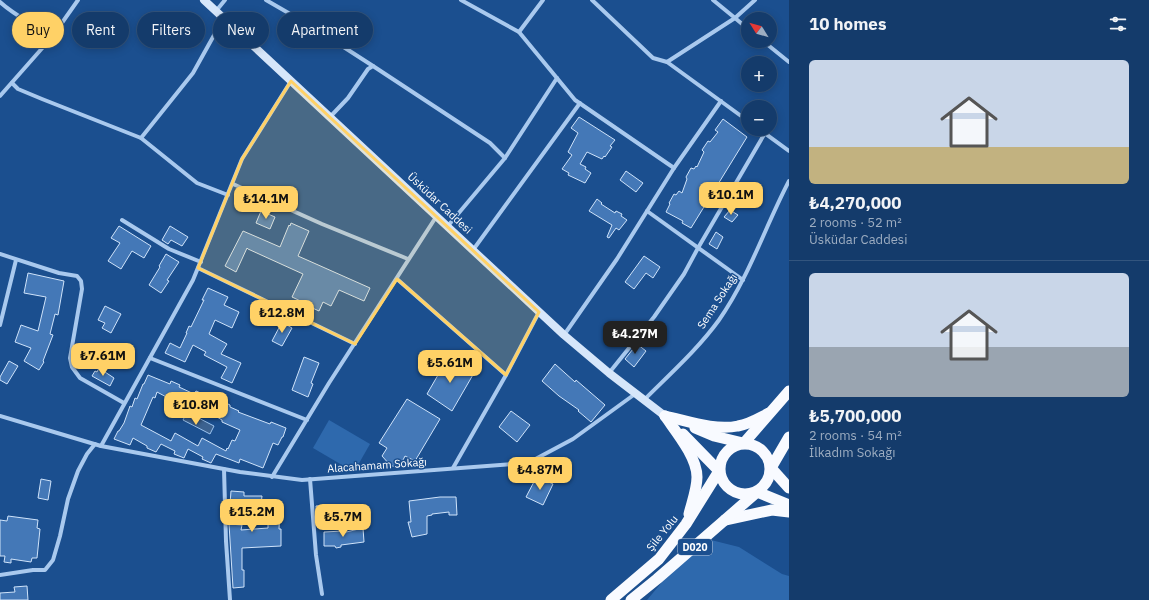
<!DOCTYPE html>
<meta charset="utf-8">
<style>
:root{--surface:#143b6b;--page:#214673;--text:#f1f3f6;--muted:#9dadc1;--line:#33557e;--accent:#ffd166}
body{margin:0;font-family:"IBM Plex Sans",sans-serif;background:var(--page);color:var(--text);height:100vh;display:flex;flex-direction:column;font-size:15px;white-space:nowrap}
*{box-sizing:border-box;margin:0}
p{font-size:13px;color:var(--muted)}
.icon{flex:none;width:22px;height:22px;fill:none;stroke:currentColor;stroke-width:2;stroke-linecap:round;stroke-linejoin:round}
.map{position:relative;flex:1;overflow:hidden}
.side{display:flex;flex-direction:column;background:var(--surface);width:360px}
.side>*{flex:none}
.hud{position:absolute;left:12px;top:12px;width:380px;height:36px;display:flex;gap:8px}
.needle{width:26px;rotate:307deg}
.tools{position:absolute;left:741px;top:12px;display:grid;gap:8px}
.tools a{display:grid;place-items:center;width:36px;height:36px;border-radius:50%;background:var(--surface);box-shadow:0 2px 10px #0003,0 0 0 1px var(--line);font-size:20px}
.price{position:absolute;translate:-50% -34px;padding:0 9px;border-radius:8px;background:var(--accent);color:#111;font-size:13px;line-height:26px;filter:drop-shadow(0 1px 2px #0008)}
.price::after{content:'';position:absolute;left:50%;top:24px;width:12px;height:9px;margin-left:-6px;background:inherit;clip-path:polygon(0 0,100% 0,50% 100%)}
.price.current{background:#222;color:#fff}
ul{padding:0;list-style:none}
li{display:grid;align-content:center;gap:8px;height:212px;padding:0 20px}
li+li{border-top:1px solid var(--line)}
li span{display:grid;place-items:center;height:124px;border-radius:6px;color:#555}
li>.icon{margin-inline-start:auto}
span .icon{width:72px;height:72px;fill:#fffc;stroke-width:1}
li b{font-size:17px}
h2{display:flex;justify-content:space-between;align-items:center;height:48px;padding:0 20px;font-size:17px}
.tag{padding:0 14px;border-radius:18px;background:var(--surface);box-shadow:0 2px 10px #0003,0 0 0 1px var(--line);font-size:14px;line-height:36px}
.tag.current{background:var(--accent);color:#111}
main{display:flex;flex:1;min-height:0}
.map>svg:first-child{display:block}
.green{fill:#2e69ad}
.water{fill:#3c6290;stroke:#9cc4f0}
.building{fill:#4478b7;stroke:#cfe3fa;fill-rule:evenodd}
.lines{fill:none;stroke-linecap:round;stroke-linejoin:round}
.minor{stroke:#a9c9ee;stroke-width:4}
.secondary{stroke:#d6e6fa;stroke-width:8}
.trunk{stroke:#f8faff;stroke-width:11}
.marked{fill:#ffd166;fill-opacity:0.2;stroke:#ffd166;stroke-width:3;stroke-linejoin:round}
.labels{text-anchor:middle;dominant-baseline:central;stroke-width:3;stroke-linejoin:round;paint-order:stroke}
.shield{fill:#1b4f8f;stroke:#bbcadd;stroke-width:1}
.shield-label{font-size:10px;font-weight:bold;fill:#fff}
.street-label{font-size:11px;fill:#fff;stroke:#1b4f8f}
</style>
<main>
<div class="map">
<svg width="789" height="600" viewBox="0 0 789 600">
<rect width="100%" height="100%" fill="#1b4f8f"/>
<!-- green -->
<g class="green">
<path d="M 329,420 L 370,444 L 354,472 L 313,448 Z"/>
<path d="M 711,540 L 739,547 L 782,574 L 789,576 L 789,600 L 647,600 L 684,556 Z"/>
</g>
<!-- water -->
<path class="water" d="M 187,412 L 214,426 L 210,434 L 183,420 Z"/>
<!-- building -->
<g class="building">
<path d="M 579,117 L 615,140 L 610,146 L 612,147 L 605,157 L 604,156 L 602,159 L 587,152 L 580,164 L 586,167 L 585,169 L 591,173 L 585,183 L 568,175 L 569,173 L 562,169 L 572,155 L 568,152 L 578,133 L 571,128 Z"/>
<path d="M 723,119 L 747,137 L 691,228 L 682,223 L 683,221 L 666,212 L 670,204 L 669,203 L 674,194 L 676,195 L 679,191 L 682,193 L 687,179 L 686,177 L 691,168 L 694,169 L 696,166 L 697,167 L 704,152 L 702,150 L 708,141 L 710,142 L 718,132 L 715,130 Z"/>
<path d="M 626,171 L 643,183 L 636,192 L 620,180 Z"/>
<path d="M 597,199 L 602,203 L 601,204 L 615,213 L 616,211 L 622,214 L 621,216 L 627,220 L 619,230 L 616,228 L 609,238 L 607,237 L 612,225 L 589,211 Z"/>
<path d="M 730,210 L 738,215 L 732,222 L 724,217 Z"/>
<path d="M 261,211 L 275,217 L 270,229 L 256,223 Z"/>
<path d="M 291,223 L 309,231 L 298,256 L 370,288 L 364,301 L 339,290 L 331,306 L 323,302 L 319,311 L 308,306 L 309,305 L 292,297 L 303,274 L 248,249 L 247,248 L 236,272 L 225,266 L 243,231 L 280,247 L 289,225 L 290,226 Z"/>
<path d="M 119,226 L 151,246 L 144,258 L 132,251 L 121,269 L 108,261 L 120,243 L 111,238 Z"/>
<path d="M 170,226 L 188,237 L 182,246 L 171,240 L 168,244 L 162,240 Z"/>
<path d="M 716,232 L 723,237 L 717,249 L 709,244 Z"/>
<path d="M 166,254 L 179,262 L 167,280 L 169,281 L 161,293 L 149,285 L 160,267 L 159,266 Z"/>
<path d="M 644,256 L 660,267 L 653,278 L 646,273 L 634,289 L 625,282 Z"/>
<path d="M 28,273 L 64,281 L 58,315 L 55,314 L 50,334 L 53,335 L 43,361 L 44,362 L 39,370 L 24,361 L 31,348 L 15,342 L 21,325 L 38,331 L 46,297 L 24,293 Z"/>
<path d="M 208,288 L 228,297 L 224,305 L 239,312 L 232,328 L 215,320 L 209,334 L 227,344 L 221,354 L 241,363 L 232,383 L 221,378 L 227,367 L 204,355 L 206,352 L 193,345 L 185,362 L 165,353 L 170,343 L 180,348 L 187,333 L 186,333 L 189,326 L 191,327 L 204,300 L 202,300 Z"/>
<path d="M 105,306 L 121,314 L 111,333 L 102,328 L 105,323 L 98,320 Z"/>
<path d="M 282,322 L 292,328 L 282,346 L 272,341 Z"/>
<path d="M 637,344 L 646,351 L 634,367 L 625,359 Z"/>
<path d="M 449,356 L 474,373 L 452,411 L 427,394 Z"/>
<path d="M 304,357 L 319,363 L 311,383 L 313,384 L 308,397 L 292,390 Z"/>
<path d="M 9,361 L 18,366 L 7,384 L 0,380 L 0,377 Z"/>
<path d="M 555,364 L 575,382 L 576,380 L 605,405 L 591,422 L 578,411 L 579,410 L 559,396 L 542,381 Z"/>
<path d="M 99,368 L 114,378 L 110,386 L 92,376 L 95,371 L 97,372 Z"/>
<path d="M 148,375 L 170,384 L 171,381 L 180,385 L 179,387 L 194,394 L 196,391 L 205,395 L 204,396 L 220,404 L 222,401 L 230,405 L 230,407 L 239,411 L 238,412 L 270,424 L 271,422 L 286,428 L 283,437 L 282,437 L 278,445 L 273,443 L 263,468 L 240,459 L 239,463 L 216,454 L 211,463 L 202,459 L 203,457 L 188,449 L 184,458 L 174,454 L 175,451 L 161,444 L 156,452 L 147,448 L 147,446 L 133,438 L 130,445 L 114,439 L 118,431 L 119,431 L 124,423 L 130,406 L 132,407 L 135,398 L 137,399 L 143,384 L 144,384 ZM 157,392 L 172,400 L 171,402 L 180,406 L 183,402 L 196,410 L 196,412 L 205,416 L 207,411 L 222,420 L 222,422 L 240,430 L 235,441 L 232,440 L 228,449 L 227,448 L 226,451 L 202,438 L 198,446 L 175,433 L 171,441 L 141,425 L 153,397 L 155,398 Z"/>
<path d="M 407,399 L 440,419 L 415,461 L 405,456 L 401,464 L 395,467 L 390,465 L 382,456 L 387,448 L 379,443 Z"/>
<path d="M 511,411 L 530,425 L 517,442 L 499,427 Z"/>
<path d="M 537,476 L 553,484 L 543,505 L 526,497 Z"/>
<path d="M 41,479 L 51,481 L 48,500 L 38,498 Z"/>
<path d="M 231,491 L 244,492 L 244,496 L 262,496 L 261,505 L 280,505 L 279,529 L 281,529 L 281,546 L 242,548 L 242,570 L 244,570 L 244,587 L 233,588 L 229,524 L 242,525 L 241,530 L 268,528 L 268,513 L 250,513 L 250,505 L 230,504 Z"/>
<path d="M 440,497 L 456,497 L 457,515 L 449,515 L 449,512 L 432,514 L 432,515 L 427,516 L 427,534 L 412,537 L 408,522 L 411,522 L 409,501 Z"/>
<path d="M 327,505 L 329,526 L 317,525 L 316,506 Z"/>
<path d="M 8,516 L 38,520 L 37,528 L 40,529 L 37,558 L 32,558 L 31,562 L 11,559 L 11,563 L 4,562 L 5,556 L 0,556 L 0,520 L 7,521 Z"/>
<path d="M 363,528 L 364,542 L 341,545 L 341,547 L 336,548 L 335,546 L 324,546 L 324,532 L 343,531 L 342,533 Z"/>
<path d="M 27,586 L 28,600 L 0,600 L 0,593 L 15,592 L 14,587 Z"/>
</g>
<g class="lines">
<!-- minor -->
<g class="minor">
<path d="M 266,0 L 311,26 L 373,66"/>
<path d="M 461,0 L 519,32 L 575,100 L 674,168"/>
<path d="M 592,0 L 653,58 L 667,62 L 735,18 L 713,0"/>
<path d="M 0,2 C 15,16 35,25 52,37"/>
<path d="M 216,11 L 225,0"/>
<path d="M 748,29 L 735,18 L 755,0"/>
<path d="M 519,32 L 543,0"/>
<path d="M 763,41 L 789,62"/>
<path d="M 667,62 L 748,121"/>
<path d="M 12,83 L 18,89 L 42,99 L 141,138 L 197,183 L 228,195"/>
<path d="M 0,96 L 52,37 L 78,0"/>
<path d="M 330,117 L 348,98 L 368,69 L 373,66 L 490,143 L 505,158"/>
<path d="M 759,129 L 789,151"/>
<path d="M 141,138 L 193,73 L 223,19"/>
<path d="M 233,184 L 322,224 L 408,259"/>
<path d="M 647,211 L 743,280"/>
<path d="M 122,220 L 169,249 L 201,262"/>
<path d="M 447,227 L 505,158 L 557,78"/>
<path d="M 473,250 L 580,103"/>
<path d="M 0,254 L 59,273 L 77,276 L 81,281 L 82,289 L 70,358 L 72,367 L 80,378 L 124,403"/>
<path d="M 198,268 L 355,344"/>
<path d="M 397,279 L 506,375"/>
<path d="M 0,325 L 16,260"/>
<path d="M 564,335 L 617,259 L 674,168 L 721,101"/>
<path d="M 150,358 L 307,420"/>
<path d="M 609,373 L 654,317 L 684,274 L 698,248 L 765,133"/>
<path d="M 644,400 C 670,374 698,349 719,320 C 749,277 765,227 789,181"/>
<path d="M 0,416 L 101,446 L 240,472 L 302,480 L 528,463 L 573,439 L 635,394"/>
<path d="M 101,446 L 193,280 L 242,159 L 291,81"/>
<path d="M 453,468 L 506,375 L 539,312"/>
<path d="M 224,469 L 226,541 L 230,600"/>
<path d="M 272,477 L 329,383 L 436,217"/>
<path d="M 310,479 L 316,555 L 322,594"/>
<path d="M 0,575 L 33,570 L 45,570 L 53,560 L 60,536 L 68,499 L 78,471 L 87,454 L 95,444"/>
</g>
<!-- secondary -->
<path class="secondary" d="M 204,0 L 564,335 L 609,373 L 665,416"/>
<!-- trunk -->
<g class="trunk">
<path d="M 665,416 C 676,432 697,457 697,477 C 697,489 692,502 689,514"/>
<path d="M 665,416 C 688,421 715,431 738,426 C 750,424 759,418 769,413"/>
<path d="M 695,428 L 714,436 L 743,443"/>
<path d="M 683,434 L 719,471"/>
<path d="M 744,443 L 789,391"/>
<circle cx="745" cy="469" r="25"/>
<path d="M 771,468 L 789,437"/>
<path d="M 771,468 L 789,488"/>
<path d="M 757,492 L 789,505"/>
<path d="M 725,520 L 772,510 L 789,512"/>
<path d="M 611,600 L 659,559 L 686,524 L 719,471"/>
<path d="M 631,600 L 657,579 L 757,492"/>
</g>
</g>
<!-- marked area -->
<path class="marked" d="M 291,81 L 539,312 L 506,375 L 397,279 L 355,344 L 198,268 L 242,159 Z"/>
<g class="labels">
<!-- shield labels -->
<rect class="shield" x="678" y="539" width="34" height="16" rx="3"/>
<g class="shield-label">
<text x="695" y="547">D020</text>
</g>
<!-- street labels -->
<g class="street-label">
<text transform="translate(440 203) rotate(43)">Üsküdar Caddesi</text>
<text transform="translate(717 301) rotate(-57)">Sema Sokağı</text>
<text transform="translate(377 465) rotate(-4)">Alacahamam Sokağı</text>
<text transform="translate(662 533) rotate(-51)">Şile Yolu</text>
</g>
</g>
</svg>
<div class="tools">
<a><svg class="needle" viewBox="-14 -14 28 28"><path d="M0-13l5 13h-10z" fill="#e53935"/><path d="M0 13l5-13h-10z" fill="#9dadc1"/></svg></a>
<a>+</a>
<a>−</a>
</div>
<b class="price" style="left:731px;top:216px">₺10.1M</b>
<b class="price" style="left:266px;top:220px">₺14.1M</b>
<b class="price" style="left:282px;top:334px">₺12.8M</b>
<b class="price current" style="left:635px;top:355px">₺4.27M</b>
<b class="price" style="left:103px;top:377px">₺7.61M</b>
<b class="price" style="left:450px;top:384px">₺5.61M</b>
<b class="price" style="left:196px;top:426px">₺10.8M</b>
<b class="price" style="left:540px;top:491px">₺4.87M</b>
<b class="price" style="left:252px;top:533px">₺15.2M</b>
<b class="price" style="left:343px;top:538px">₺5.7M</b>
<div class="hud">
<a class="tag current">Buy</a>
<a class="tag">Rent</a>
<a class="tag">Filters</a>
<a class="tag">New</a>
<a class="tag">Apartment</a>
</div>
</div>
<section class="side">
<h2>10 homes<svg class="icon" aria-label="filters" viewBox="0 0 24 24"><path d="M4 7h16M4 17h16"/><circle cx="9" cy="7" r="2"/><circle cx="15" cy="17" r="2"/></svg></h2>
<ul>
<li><span style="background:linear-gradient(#c9d6e8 70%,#c2b280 0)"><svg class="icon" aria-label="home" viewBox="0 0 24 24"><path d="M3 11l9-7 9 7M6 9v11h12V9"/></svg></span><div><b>₺4,270,000</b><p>2 rooms · 52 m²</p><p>Üsküdar Caddesi</p></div></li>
<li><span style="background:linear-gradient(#c9d6e8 60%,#9aa5b1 0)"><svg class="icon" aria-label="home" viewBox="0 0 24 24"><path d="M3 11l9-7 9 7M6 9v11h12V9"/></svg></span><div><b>₺5,700,000</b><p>2 rooms · 54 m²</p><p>İlkadım Sokağı</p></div></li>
</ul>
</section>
</main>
